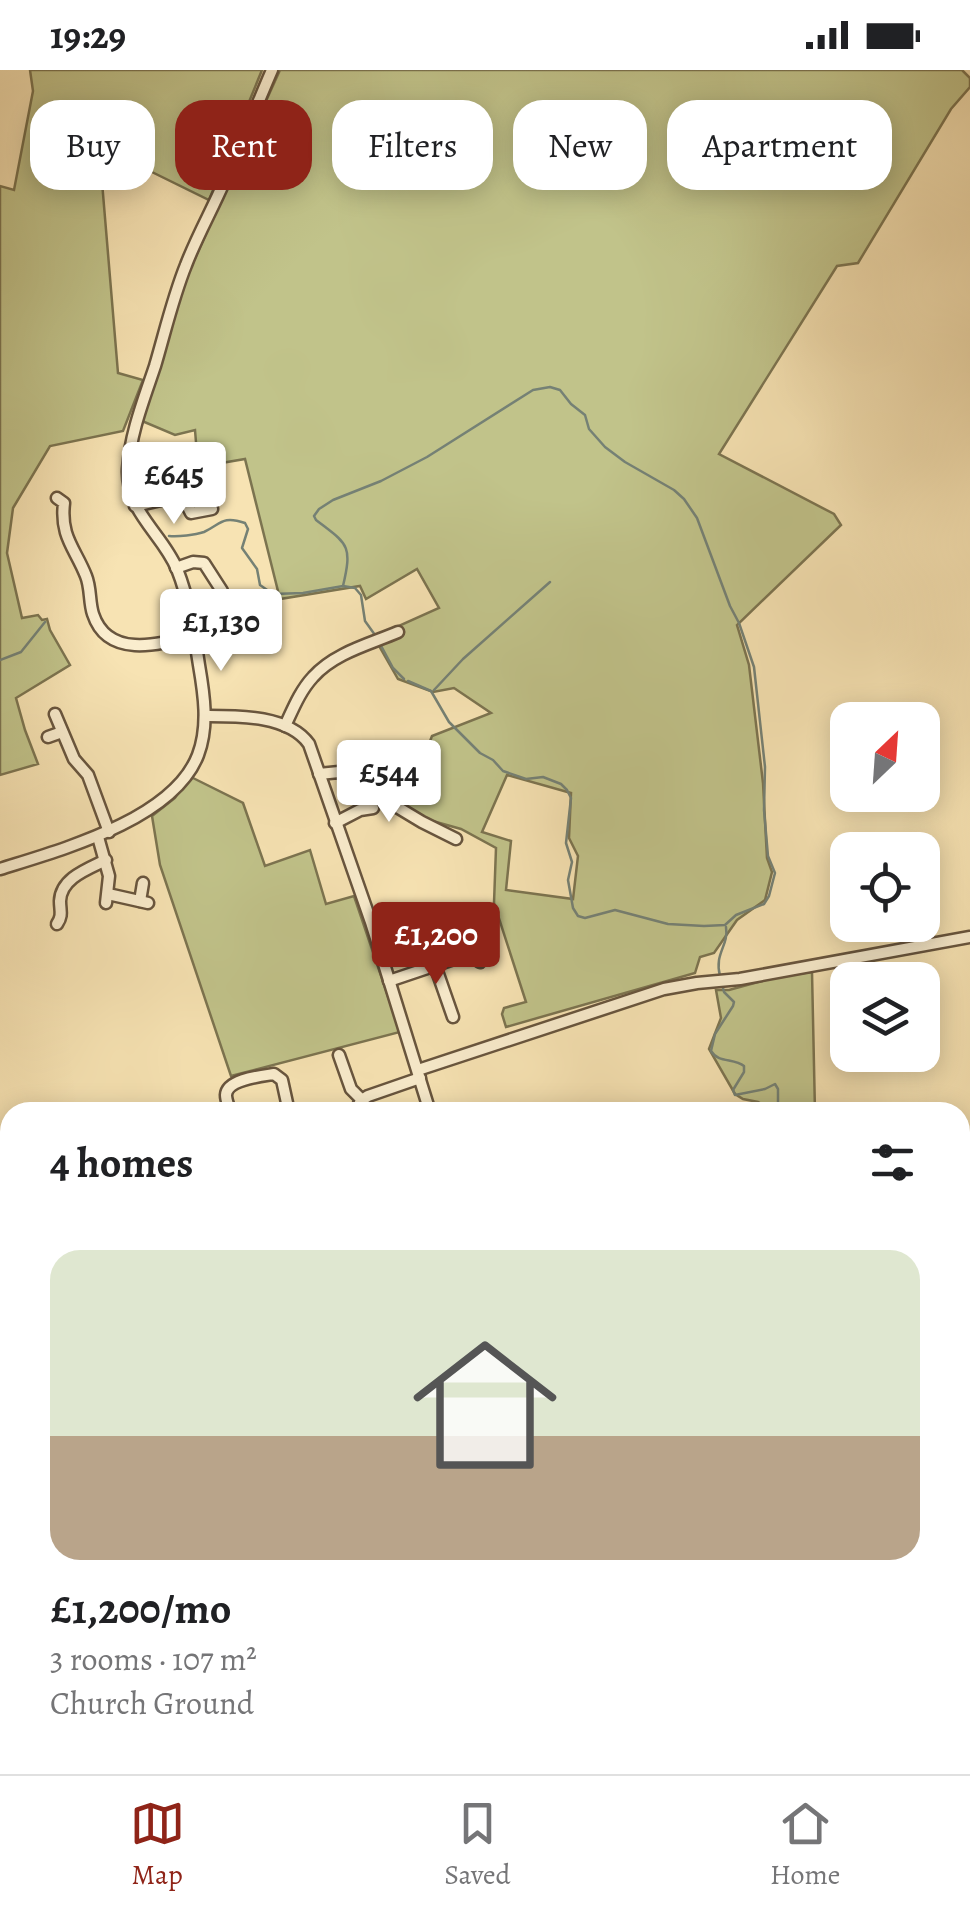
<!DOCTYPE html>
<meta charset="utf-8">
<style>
:root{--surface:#fff;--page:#f6f6f6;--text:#202124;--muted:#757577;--line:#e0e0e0;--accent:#8f2418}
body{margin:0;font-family:Alegreya,serif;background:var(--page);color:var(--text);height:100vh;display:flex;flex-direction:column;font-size:38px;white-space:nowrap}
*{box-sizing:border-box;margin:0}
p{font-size:32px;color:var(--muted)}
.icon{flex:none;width:55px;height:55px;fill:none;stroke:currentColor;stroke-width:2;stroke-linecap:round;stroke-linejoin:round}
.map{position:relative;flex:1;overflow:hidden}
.sheet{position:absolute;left:0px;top:1032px;width:970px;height:672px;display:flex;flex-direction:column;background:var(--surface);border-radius:30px 30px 0 0;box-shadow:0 5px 25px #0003}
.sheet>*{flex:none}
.hud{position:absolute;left:30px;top:30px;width:910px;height:90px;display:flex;gap:20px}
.needle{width:65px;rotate:25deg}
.fabs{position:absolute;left:830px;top:632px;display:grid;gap:20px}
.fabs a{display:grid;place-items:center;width:110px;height:110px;border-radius:20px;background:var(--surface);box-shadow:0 5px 25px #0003;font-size:50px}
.price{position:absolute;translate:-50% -85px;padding:0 22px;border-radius:10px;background:#fff;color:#222;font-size:32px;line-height:65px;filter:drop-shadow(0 2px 5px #0008)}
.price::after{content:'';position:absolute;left:50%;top:60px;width:30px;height:22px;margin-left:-15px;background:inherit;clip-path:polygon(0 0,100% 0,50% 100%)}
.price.selected{background:var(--accent);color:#fff}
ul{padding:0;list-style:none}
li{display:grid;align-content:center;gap:20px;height:530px;padding:0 50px}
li+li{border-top:2px solid var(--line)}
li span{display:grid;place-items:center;height:310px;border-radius:30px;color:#555}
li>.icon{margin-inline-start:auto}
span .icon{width:180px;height:180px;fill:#fffc;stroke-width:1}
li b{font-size:42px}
h2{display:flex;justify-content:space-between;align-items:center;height:120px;padding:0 50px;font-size:42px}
.pill{padding:0 35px;border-radius:30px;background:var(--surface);box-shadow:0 5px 25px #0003;font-size:35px;line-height:90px}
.pill.selected{background:var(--accent);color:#fff}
.status{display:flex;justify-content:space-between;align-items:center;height:70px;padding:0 50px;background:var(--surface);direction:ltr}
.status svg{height:28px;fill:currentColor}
.tab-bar{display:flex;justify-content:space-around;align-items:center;height:140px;border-top:2px solid var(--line);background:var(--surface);font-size:28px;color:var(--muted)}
.tab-bar a{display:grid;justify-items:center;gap:5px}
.tab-bar .selected{color:var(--accent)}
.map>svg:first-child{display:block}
.green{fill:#c1c38a;stroke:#7c7450;stroke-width:2.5;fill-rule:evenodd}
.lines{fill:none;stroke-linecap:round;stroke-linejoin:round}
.stream{stroke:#758175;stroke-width:2.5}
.minor-casing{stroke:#68553e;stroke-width:15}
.minor{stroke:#faedce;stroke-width:10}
</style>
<div class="status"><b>19:29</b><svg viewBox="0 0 49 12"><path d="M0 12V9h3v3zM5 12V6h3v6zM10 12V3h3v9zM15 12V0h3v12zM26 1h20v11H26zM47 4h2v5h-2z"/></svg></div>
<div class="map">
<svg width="970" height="1704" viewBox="0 0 970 1704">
<rect width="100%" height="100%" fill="#f7e3b3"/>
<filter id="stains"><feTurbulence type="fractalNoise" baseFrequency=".002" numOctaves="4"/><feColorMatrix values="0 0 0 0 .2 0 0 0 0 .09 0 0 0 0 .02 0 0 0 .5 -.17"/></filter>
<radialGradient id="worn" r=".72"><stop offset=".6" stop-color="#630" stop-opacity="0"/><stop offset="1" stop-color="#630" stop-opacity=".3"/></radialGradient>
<!-- green -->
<g class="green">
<path d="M 30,0 L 262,0 L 209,130 L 99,76 L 118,303 L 143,310 L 123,361 L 50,376 L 13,438 L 7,483 L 22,548 L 38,545 L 42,550 L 47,549 L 50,560 L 70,595 L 16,628 L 25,660 L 38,694 L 0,705 L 0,116 L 14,120 L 33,21 Z"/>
<path d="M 280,0 L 962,0 L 970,8 L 970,17 L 951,39 L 858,193 L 837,196 L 719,384 L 834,444 L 841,455 L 737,555 L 749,595 L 763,713 L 767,788 L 772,802 L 765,830 L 737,850 L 714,883 L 700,887 L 695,903 L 506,957 L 502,944 L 504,938 L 526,932 L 494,833 L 496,778 L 461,759 L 429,750 L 405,736 L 432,666 L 491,643 L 454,618 L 433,622 L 398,609 L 374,567 L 439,538 L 417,499 L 366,529 L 360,516 L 280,529 L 245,389 L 198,397 L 195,360 L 175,365 L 142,351 L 182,217 ZM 507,705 L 571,723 L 569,768 L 578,786 L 573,829 L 506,820 L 511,771 L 482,762 Z"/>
<path d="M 189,706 L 243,733 L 265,796 L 310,780 L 326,834 L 354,826 L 400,962 L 231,1006 L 160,795 L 152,746 L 175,728 Z"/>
<path d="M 812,902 L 815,1042 L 774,1042 L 758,1032 L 743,1029 L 735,1024 L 709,979 L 721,948 L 716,920 L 729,920 L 780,906 Z"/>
<path d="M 8,1492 L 10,1503 L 10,1695 L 53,1695 L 55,1704 L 0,1704 L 0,1494 Z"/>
<path d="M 798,1695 L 893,1695 L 887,1704 L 792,1704 Z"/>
</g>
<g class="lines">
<!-- stream -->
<g class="stream">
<path d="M 169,466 C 178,467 195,465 204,462 C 221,454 222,445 245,453 L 248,459 L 242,478 L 257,499 L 260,515 L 273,524 L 303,523 L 343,516 L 355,518 L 361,525 L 365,551 L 375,565"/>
<path d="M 343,516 C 353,474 347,474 316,450 L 314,446 L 319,439 L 333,430 L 381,411 L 427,387 L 533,320 L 550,317 L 560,320 L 571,334 L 585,345 L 589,359 L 605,377 L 625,392 L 674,420 L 684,429 L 697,448 L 730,536 L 739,553 L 754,597 L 765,697 L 764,740 L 768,786 L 775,803 L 769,826 L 764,834 L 736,845 L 725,855 L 704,856 L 668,854 L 615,840 L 585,848 L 578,846 L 573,838 L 568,810 L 572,792 L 566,773 L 571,728 L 567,720 L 561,714 L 543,707 L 526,709 L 503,701 L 493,690 L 480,683 L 449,652 L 431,621 L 408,611"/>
<path d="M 379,572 L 393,598 L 404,609"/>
<path d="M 0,590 L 21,582 L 45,552"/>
<path d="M 434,620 L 463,589 L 550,512"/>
<path d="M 720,906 C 714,883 729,876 726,857"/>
<path d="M 722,914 L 724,922 L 734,932 L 733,936 L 715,964 L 711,981 C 718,993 734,988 744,996 L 744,1002 L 733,1020 L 735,1025 L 765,1019 L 775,1014 L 778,1019 L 778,1042"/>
<path d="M 960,1606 L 970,1612"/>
<path d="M 333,1695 L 372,1704"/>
</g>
<!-- minor casing -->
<g class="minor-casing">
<g id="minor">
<path d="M 57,428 L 64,433 C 60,467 75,478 86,506 C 91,518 89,532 93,544 C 108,590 161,574 195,565"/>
<path d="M 135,436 L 165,429 L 179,428 L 185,431 L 191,443 L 212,439"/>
<path d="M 176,498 L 193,492 L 204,493 L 222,521"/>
<path d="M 55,644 L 74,689 L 88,705 L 109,762"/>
<path d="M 205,646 C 238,646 288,645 309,674 L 371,852 L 430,1042"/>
<path d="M 285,656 C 293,639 300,621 313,607 C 334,583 370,574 398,562"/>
<path d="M 48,667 L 62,662"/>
<path d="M 319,704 L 339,702 L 422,752 L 456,769"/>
<path d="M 335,753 L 360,740 L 373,738"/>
<path d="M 98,767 L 109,806 L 106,833"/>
<path d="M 0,799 C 60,780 173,750 198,685 C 209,656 204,624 199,595 C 194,562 189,529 177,499 C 162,463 126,442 128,399 C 130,364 144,329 155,296 C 165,262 173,227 186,195 C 197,166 212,140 224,112 C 241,75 256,37 272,0"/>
<path d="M 108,824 L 148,833"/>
<path d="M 140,831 L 143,813"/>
<path d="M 57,854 C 63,845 60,841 60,831 C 61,808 88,799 106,790"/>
<path d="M 422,858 L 453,947"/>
<path d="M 464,874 L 469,884 L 480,892"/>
<path d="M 389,911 L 469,884"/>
<path d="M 339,985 L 351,1019 L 362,1030"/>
<path d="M 418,1000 L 664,919 L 697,913 L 740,909 L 970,867"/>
<path d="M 230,1042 C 229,1036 226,1031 226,1025 C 227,1009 261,1006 274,1004 L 282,1010 L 289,1042"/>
<path d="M 354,1042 L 362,1030 L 368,1026 L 420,1008"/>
</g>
</g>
<!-- minor -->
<use href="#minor" class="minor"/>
</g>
<rect width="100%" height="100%" filter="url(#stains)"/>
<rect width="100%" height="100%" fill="url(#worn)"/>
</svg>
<div class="fabs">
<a><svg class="needle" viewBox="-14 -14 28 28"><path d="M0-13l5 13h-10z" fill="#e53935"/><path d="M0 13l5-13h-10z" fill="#757577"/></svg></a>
<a><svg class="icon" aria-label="locate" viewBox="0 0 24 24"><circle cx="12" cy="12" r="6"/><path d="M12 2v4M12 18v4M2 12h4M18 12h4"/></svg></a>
<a><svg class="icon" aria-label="layers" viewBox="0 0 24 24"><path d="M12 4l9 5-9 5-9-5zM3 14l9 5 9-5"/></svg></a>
</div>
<b class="price" style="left:174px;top:457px">£645</b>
<b class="price" style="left:221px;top:604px">£1,130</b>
<b class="price" style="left:389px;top:755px">£544</b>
<b class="price selected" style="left:436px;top:917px">£1,200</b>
<div class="hud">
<a class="pill">Buy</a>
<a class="pill selected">Rent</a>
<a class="pill">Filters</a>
<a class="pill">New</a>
<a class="pill">Apartment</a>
</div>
<section class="sheet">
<h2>4 homes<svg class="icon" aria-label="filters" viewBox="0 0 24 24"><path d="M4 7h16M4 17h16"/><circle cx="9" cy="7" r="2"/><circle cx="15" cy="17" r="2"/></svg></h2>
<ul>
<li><span style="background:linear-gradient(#dfe7d0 60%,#b9a48a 0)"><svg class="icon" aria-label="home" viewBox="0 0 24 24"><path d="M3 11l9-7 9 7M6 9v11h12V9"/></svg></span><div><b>£1,200/mo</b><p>3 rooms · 107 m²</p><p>Church Ground</p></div></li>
</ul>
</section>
</div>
<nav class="tab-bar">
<a class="selected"><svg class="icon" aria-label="map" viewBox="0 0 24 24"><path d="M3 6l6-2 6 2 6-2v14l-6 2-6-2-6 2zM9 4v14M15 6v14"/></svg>Map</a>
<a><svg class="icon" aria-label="saved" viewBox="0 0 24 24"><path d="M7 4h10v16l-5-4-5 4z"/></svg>Saved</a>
<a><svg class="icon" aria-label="home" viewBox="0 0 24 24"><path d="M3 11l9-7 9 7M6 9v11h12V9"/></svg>Home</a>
</nav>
